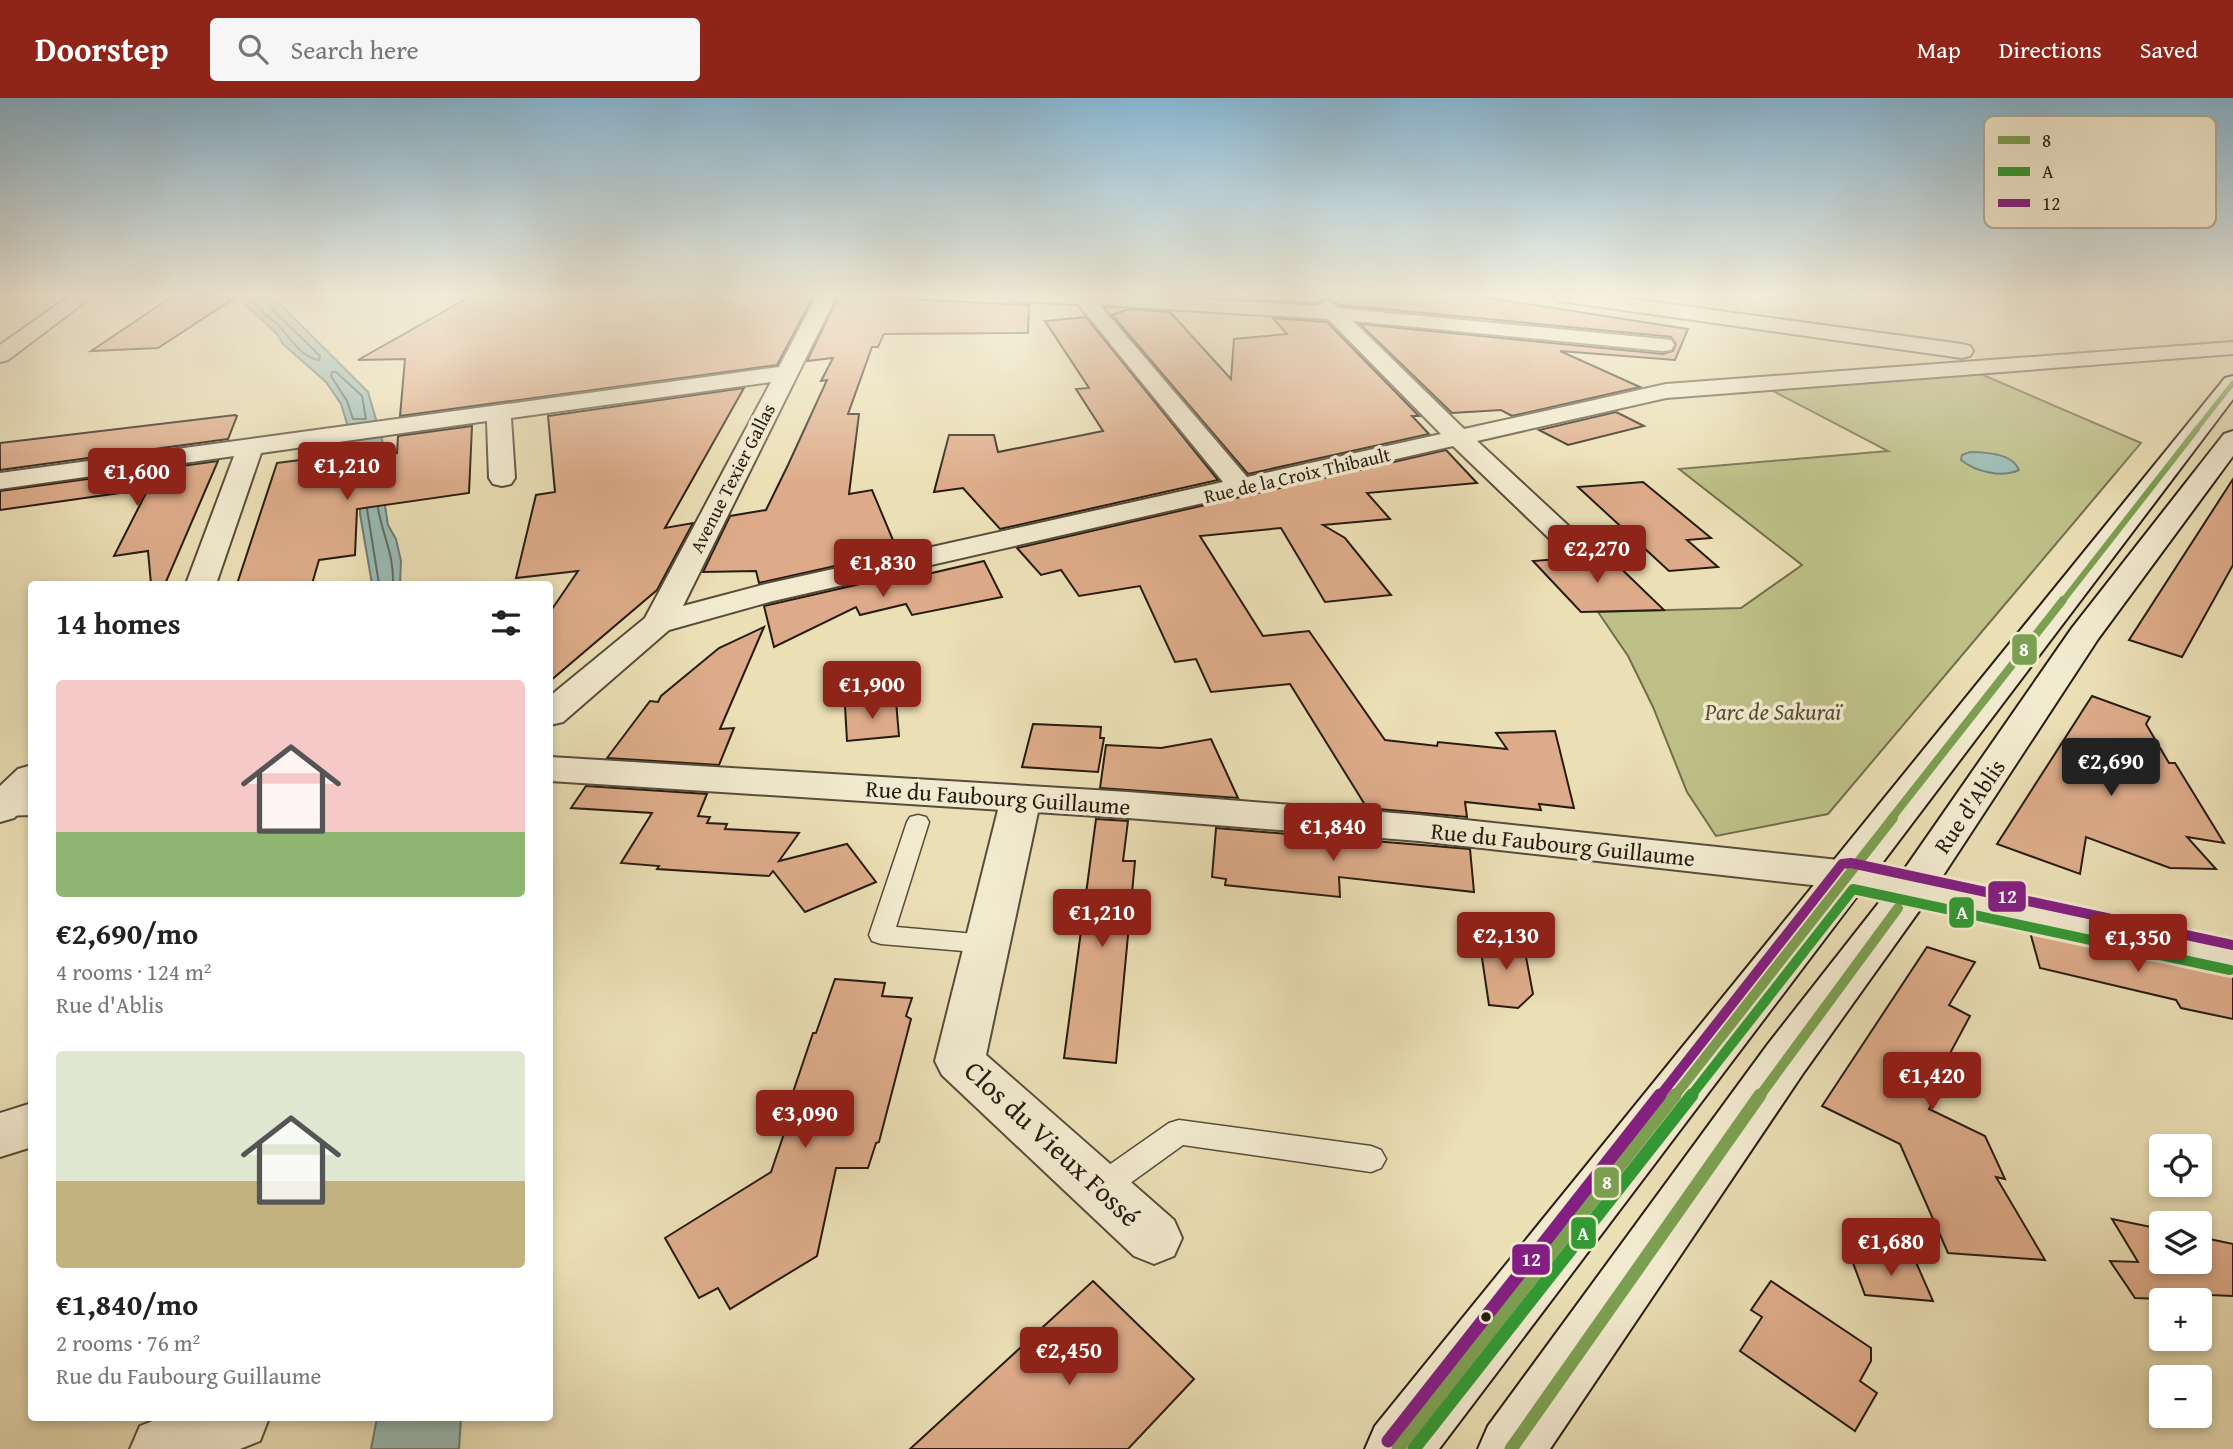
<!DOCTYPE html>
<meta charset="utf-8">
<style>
:root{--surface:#fff;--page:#f6f6f6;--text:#222;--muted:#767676;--accent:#8f2418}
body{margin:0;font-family:"Gentium Book Plus",serif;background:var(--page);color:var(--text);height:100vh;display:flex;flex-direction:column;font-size:26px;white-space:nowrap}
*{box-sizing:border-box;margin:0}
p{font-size:23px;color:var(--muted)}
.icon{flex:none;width:38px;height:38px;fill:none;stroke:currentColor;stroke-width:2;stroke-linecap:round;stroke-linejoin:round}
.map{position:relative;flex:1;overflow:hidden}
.sheet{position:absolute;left:28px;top:483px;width:525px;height:840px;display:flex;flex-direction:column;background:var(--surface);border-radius:7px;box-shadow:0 4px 10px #0003}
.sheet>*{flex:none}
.buttons{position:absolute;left:2149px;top:1036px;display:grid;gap:14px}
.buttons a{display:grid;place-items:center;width:63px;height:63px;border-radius:7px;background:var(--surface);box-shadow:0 4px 10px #0003;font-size:35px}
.price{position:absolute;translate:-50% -60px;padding:0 16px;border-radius:7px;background:var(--accent);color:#fff;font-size:23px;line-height:46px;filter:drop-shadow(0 2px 4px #0008)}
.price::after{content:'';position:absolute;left:50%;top:42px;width:21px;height:16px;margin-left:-10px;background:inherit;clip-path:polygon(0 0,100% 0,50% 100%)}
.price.active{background:#222;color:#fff}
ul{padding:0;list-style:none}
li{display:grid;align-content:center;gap:14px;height:371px;padding:0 28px}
li span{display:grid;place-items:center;height:217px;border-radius:7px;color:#555}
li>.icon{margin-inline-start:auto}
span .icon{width:126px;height:126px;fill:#fffc;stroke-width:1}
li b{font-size:30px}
h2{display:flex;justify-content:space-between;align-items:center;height:84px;padding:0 28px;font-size:30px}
header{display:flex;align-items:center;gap:42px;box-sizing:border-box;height:98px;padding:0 35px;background:var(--accent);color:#fff}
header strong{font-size:33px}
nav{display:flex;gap:38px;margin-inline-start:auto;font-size:24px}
.search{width:490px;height:63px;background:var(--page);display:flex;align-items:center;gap:18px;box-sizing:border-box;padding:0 24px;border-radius:7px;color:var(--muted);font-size:26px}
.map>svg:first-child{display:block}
.green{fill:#bec088;stroke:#726e4c;stroke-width:2}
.water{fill:#99bbb4;stroke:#6b7b73;stroke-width:2}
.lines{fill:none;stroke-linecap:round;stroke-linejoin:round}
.shore{stroke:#606c62;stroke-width:2}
.building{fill:#ddab89;stroke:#271c11;stroke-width:2}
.service-casing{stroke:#584d3a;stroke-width:3}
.minor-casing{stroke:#584d3a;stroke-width:4}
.tertiary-casing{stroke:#584d3a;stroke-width:4}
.secondary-casing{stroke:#271c11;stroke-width:4}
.service{fill:#f2eacf;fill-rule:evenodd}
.minor{fill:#f2eacf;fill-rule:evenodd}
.tertiary{fill:#f2eacf;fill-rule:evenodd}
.secondary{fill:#f2eacf;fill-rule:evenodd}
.bus-1-far4-casing{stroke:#f2eacf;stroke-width:8}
.bus-1-far3-casing{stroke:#f2eacf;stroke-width:10}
.bus-1-far2-casing{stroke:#f2eacf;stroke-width:13}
.bus-1-far1-casing{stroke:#f2eacf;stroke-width:16}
.bus-1-casing{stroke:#f2eacf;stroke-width:18}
.bus-2-far1-casing{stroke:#f2eacf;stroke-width:16}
.bus-2-casing{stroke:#f2eacf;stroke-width:18}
.bus-3-far1-casing{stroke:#f2eacf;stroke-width:16}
.bus-3-casing{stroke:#f2eacf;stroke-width:18}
.bus-1-far4{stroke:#7ca051;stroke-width:5}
.bus-1-far3{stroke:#7ca051;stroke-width:6}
.bus-1-far2{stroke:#7ca051;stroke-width:8}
.bus-1-far1{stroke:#7ca051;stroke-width:10}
.bus-1{stroke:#7ca051;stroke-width:13}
.bus-2-far1{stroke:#393;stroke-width:10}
.bus-2{stroke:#393;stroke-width:13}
.bus-3-far1{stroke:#831f82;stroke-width:10}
.bus-3{stroke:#831f82;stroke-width:13}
.bus-dot{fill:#271c11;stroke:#f2eacf;stroke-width:2.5}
.labels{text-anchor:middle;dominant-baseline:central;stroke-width:7;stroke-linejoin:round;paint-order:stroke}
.far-street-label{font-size:19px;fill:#271c11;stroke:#f2eacf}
.park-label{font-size:23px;font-style:italic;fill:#544d35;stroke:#f2eacf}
.street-label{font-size:23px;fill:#271c11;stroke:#f2eacf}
.near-street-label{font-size:28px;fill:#271c11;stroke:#f2eacf}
.key{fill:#f2eacf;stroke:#b5ac96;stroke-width:2}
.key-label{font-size:19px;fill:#271c11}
.line-badge{stroke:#f2eacf;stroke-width:2.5}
.badge-label{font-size:19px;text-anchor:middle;font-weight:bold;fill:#fff}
</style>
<header>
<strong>Doorstep</strong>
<div class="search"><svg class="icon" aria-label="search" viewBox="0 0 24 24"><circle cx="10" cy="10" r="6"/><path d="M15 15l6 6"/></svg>Search here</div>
<nav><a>Map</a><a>Directions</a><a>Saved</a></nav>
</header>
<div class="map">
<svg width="2233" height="1351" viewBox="0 0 2233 1351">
<rect width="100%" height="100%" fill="#ebdfb5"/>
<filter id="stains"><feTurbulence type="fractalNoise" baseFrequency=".00286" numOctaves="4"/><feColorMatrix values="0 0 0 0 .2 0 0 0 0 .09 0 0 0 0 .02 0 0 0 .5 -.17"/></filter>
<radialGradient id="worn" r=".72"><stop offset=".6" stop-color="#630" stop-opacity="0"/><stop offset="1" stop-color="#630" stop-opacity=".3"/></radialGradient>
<!-- green -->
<path class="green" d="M 1976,274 L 2141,345 L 1828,716 L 1716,738 L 1687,694 L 1653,609 L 1628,558 L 1598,514 L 1741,510 L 1802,467 L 1679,371 L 1888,353 L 1771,292 Z"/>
<!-- water -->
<g class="water">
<path d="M 245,197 L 266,197 L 280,206 L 368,294 L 377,325 L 348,329 L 341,306 L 326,284 L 283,246 L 276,235 L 246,207 Z"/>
<path d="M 384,337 L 386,338 L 381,339 L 388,362 L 385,408 L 388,427 L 396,441 L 401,463 L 400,486 L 372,486 L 360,416 L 361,367 L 352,343 L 348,343 Z"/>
<path d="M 1970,354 C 1986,354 2013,356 2019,372 C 2002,380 1976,374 1961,362 L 1962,357 Z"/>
<path d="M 377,1320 L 461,1320 L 459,1351 L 371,1351 Z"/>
</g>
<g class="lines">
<!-- shore -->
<g class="shore">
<path d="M 252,197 C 255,211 267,217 277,226 C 291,239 298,258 319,262 L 320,258 L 271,210 L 263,197"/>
<path d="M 332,274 L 336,274 L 362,298 L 366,321 L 353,321 L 347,303 L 331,278 Z"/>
<path d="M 378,410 C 383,439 394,456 393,486"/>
<path d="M 367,411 L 379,486"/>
</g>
</g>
<!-- building -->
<g class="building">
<path d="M 473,197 L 814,197 L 777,267 L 400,318 L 405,261 L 358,262 Z"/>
<path d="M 839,197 L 890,197 L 889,199 L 905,201 L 1029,207 L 1028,235 L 884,236 L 878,249 L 872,249 L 848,316 L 859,316 L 849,396 L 872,392 L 898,454 L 759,485 L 756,473 L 703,474 L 730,418 L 766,412 L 788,367 L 827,282 L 821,283 L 833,260 L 807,263 Z"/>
<path d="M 1253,197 L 1470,197 L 1688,231 L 1675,262 L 1560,253 L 1640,289 L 1512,318 L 1501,312 L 1452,315 L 1360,226 L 1663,256 L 1673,253 L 1676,246 L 1671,239 L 1663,238 L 1340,207 L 1328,201 L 1316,205 L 1257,202 Z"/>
<path d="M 228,198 L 225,201 L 233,201 L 158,250 L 91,253 L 170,200 Z"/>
<path d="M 1129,211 L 1170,214 L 1231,281 L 1234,241 L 1287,236 L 1273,220 L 1327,224 L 1419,318 L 1412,318 L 1429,336 L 1248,376 L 1112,217 Z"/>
<path d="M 1086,219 L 1218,382 L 1000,431 L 963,390 L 934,394 L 949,337 L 994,337 L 998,354 L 1103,333 L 1076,291 L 1089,290 L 1045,223 Z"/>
<path d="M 744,290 L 665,430 L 693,425 L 657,492 L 550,583 L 550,514 L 578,473 L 516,480 L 536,397 L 555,394 L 548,318 Z"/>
<path d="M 1616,314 L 1644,328 L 1568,347 L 1539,332 Z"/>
<path d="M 235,317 L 237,318 L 228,341 L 0,372 L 0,345 Z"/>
<path d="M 472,328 L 469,395 L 357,411 L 355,457 L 319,462 L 312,486 L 237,486 L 277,365 L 316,360 L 314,366 L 397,355 L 398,338 Z"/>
<path d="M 1446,352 L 1477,385 L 1367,395 L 1390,421 L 1323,427 L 1345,440 L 1391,497 L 1325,504 L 1281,430 L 1200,438 L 1263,538 L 1309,533 L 1385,642 L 1437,648 L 1438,644 L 1507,651 L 1496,635 L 1555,633 L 1574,710 L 1539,706 L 1541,712 L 1465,704 L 1467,719 L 1367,710 L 1290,586 L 1211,594 L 1196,561 L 1175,564 L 1140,488 L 1079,498 L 1061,472 L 1041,477 L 1017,450 Z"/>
<path d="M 218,363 L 165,486 L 151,486 L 148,453 L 114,458 L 148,391 L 0,412 L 0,393 Z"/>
<path d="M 2233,381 L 2233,467 L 2182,559 L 2129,542 Z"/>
<path d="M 1643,384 L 1711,440 L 1687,442 L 1718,469 L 1669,473 L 1578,389 Z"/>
<path d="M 1607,457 L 1664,512 L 1581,514 L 1533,463 Z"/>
<path d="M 984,463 L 1002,499 L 912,517 L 906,506 L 860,517 L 856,509 L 774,549 L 764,508 L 908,475 L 910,480 Z"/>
<path d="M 764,529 L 720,631 L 734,630 L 719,667 L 607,660 L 650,603 L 658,604 L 661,598 L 719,550 Z"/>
<path d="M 2092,598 L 2150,619 L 2146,626 L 2169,665 L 2175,665 L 2224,745 L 2187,739 L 2216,771 L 2170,770 L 2086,739 L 2080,776 L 1997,746 Z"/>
<path d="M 896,603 L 899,638 L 847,643 L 845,608 Z"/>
<path d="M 1033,626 L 1101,629 L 1100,640 L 1104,640 L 1098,674 L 1022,669 Z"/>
<path d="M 1211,641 L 1238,700 L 1100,690 L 1106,647 L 1161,650 Z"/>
<path d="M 586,688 L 707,696 L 698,718 L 710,719 L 707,725 L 727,726 L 725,731 L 799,735 L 779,763 L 847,746 L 876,784 L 805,814 L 773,773 L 769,778 L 657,771 L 659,768 L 621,765 L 652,715 L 571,710 Z"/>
<path d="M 1096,721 L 1128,723 L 1123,763 L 1135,763 L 1116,965 L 1064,960 Z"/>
<path d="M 1216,730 L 1470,751 L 1474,794 L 1339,779 L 1340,799 L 1225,787 L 1226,781 L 1212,779 Z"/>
<path d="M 2030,834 L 2233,879 L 2233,921 L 2181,910 L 2176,902 L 2040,870 Z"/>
<path d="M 1479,840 L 1523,843 L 1533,896 L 1518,910 L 1489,907 Z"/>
<path d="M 1927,849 L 1975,864 L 1949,907 L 1970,918 L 1948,959 L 1955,963 L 1929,1011 L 1985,1038 L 2005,1081 L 1996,1079 L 2045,1162 L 1948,1155 L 1900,1046 L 1822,1008 Z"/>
<path d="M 835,881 L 885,885 L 882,898 L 912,900 L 906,918 L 911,921 L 879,1044 L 876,1045 L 868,1070 L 836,1070 L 817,1158 L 730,1211 L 718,1190 L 699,1200 L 665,1140 L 771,1074 L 792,1012 L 787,1012 L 813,935 L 816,935 Z"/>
<path d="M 2112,1121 L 2161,1131 L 2161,1164 L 2200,1164 L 2200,1139 L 2233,1146 L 2233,1198 L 2186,1196 L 2189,1202 L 2135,1200 L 2110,1163 L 2138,1164 Z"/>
<path d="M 1850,1157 L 1915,1162 L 1933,1203 L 1865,1197 Z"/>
<path d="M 1093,1183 L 1194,1281 L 1128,1351 L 910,1351 Z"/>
<path d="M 1771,1183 L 1871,1250 L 1871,1263 L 1860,1283 L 1877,1295 L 1855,1333 L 1740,1253 L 1762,1219 L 1751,1212 Z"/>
</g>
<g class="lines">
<!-- service casing -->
<g class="service-casing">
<g id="service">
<path d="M 918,717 L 926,719 L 929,724 L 896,829 L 987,837 L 996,840 L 999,846 L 996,852 L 987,855 L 881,846 L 872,843 L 869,837 L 907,724 L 910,719 Z"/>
<path d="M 1179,1022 L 1371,1048 L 1381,1052 L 1386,1061 L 1381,1070 L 1371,1074 L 1183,1047 L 1111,1099 L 1100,1103 L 1089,1099 L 1085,1090 L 1089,1081 L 1169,1025 Z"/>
</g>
</g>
<!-- minor casing -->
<g class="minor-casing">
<g id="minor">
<path d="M 71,197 L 94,197 L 8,262 L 0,264 L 0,247 Z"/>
<path d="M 817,197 L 837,197 L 683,508 L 766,486 L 1223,384 L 1078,206 L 1014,203 L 1004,197 L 1136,197 L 1317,208 L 1327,203 L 1339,210 L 1663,241 L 1671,242 L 1674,247 L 1671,252 L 1663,253 L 1353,223 L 1464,331 L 1666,286 L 2233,244 L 2233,256 L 1666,300 L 1477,343 L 1574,433 L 1579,439 L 1574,445 L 1564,448 L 1554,445 L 1453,348 L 773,503 L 669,532 L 563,624 L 550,627 L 550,598 L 645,520 L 771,284 L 511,320 L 515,380 L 511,386 L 502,388 L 493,386 L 489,380 L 487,323 L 261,355 L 216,486 L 186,486 L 234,358 L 0,391 L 0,375 L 779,269 ZM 1100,207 L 1328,221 L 1441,336 L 1247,379 Z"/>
<path d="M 1549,197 L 1603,197 L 1962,246 L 1970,248 L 1973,253 L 1970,258 L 1962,260 L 1559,203 Z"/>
<path d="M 32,667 L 32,702 L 14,720 L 0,724 L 0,688 L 18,671 Z"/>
<path d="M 1021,688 L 1035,691 L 1041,700 L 986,957 L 1174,1122 L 1182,1140 L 1174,1158 L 1154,1166 L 1134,1158 L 942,977 L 935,963 L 1001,700 L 1007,691 Z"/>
<path d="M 32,1005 L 32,1049 L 0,1059 L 0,1015 Z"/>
<path d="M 160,1320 L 269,1320 L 260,1343 L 240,1351 L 130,1351 L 140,1328 Z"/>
</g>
</g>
<!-- tertiary casing -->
<g class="tertiary-casing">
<g id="tertiary">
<path d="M 550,659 L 1128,694 L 1419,717 L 1848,763 L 2233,843 L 2233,877 L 1848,791 L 1419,743 L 1128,720 L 550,683 Z"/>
<path d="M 32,691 L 32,717 L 0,718 L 0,692 Z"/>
</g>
</g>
<!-- secondary casing -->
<g class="secondary-casing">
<g id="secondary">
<path d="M 2233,278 L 2233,301 L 1439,1351 L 1365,1351 L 1375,1328 L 2225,280 Z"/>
<path d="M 2233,333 L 2233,358 L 2098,541 L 1929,799 L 1804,974 L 1550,1351 L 1478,1351 L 1488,1328 L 1768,946 L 1899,779 L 2072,530 L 2224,336 Z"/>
</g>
</g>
<!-- service -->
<use href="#service" class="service"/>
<!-- minor -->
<use href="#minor" class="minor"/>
<!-- tertiary -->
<use href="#tertiary" class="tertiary"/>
<!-- secondary -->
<use href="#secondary" class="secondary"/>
<!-- bus-1-far4 casing -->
<g class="bus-1-far4-casing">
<path id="bus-1-far4" d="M 2196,332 L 2233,285"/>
</g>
<!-- bus-1-far3 casing -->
<g class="bus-1-far3-casing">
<path id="bus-1-far3" d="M 2062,504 L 2197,331"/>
</g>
<!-- bus-1-far2 casing -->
<g class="bus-1-far2-casing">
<path id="bus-1-far2" d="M 1891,721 L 2063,502"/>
</g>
<!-- bus-1-far1 casing -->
<g class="bus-1-far1-casing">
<g id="bus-1-far1">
<path d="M 1674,999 L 1893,720"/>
<path d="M 1759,999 L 1898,810"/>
</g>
</g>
<!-- bus-1 casing -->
<g class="bus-1-casing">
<g id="bus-1">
<path d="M 1398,1351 L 1675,997"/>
<path d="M 1511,1351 L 1760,997"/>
</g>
</g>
<!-- bus-2-far1 casing -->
<g class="bus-2-far1-casing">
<path id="bus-2-far1" d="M 1690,999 L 1853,791 L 2230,872"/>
</g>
<!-- bus-2 casing -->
<g class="bus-2-casing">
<path id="bus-2" d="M 1414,1351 L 1692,997"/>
</g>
<!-- bus-3-far1 casing -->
<g class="bus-3-far1-casing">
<path id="bus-3-far1" d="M 1659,999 L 1842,766 L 1851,765 L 2233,847"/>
</g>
<!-- bus-3 casing -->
<g class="bus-3-casing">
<path id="bus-3" d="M 1388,1343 L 1660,997"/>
</g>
<!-- bus-1-far4 -->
<use href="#bus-1-far4" class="bus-1-far4"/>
<!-- bus-1-far3 -->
<use href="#bus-1-far3" class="bus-1-far3"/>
<!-- bus-1-far2 -->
<use href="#bus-1-far2" class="bus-1-far2"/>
<!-- bus-1-far1 -->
<use href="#bus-1-far1" class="bus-1-far1"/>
<!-- bus-1 -->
<use href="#bus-1" class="bus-1"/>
<!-- bus-2-far1 -->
<use href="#bus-2-far1" class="bus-2-far1"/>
<!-- bus-2 -->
<use href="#bus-2" class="bus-2"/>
<!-- bus-3-far1 -->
<use href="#bus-3-far1" class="bus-3-far1"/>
<!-- bus-3 -->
<use href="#bus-3" class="bus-3"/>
</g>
<!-- sky -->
<linearGradient id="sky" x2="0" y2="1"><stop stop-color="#88b7d3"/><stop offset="0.51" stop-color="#f6f1de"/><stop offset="1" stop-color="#f6f1de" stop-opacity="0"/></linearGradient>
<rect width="2233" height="386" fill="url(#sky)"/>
<!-- markers -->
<circle class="bus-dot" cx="1486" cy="1219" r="6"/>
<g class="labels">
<!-- far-street labels -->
<g class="far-street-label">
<text transform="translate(1297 377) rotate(-13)">Rue de la Croix Thibault</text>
<text transform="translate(732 380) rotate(-63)">Avenue Texier Gallas</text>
</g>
<!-- park labels -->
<g class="park-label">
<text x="1773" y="613">Parc de Sakuraï</text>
</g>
<!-- street labels -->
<g class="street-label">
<text transform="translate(998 699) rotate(4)">Rue du Faubourg Guillaume</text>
<text transform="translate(1969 708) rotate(-56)">Rue d'Ablis</text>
<text transform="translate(1563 746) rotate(6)">Rue du Faubourg Guillaume</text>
</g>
<!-- near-street labels -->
<g class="near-street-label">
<text transform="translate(1053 1045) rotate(43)">Clos du Vieux Fossé</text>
</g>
</g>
<!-- legend -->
<rect x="1984" y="18" width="232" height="112" rx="10" class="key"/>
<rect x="1998" y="38" width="32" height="8" fill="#7ca051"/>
<rect x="1998" y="69" width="32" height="9" fill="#393"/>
<rect x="1998" y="101" width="32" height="8" fill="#831f82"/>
<g class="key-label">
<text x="2042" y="49">8</text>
<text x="2042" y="80">A</text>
<text x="2042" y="112">12</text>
</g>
<g class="line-badge">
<rect x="2011" y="535" width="27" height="33" rx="7" fill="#7ca051"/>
<rect x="1987" y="782" width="40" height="33" rx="7" fill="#831f82"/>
<rect x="1948" y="798" width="27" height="33" rx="7" fill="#393"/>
<rect x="1593" y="1068" width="27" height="33" rx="7" fill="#7ca051"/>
<rect x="1570" y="1118" width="27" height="34" rx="7" fill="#393"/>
<rect x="1511" y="1145" width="40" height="33" rx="7" fill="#831f82"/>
</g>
<g class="badge-label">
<text x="2024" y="558">8</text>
<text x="2007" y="805">12</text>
<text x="1962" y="821">A</text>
<text x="1607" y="1091">8</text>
<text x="1583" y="1142">A</text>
<text x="1531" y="1168">12</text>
</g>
<rect width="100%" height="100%" filter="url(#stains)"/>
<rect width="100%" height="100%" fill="url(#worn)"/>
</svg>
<div class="buttons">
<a><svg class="icon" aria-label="locate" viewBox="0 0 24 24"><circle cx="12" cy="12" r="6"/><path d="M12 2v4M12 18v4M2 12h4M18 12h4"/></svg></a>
<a><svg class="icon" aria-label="layers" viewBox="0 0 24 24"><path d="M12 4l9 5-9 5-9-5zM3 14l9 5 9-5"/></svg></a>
<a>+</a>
<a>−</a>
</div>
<b class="price" style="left:347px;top:404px">€1,210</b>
<b class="price" style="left:137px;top:410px">€1,600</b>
<b class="price" style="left:1597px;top:487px">€2,270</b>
<b class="price" style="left:883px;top:501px">€1,830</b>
<b class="price" style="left:872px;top:623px">€1,900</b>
<b class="price active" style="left:2111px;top:700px">€2,690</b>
<b class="price" style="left:1333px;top:765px">€1,840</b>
<b class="price" style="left:1102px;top:851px">€1,210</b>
<b class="price" style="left:1506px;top:874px">€2,130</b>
<b class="price" style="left:2138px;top:876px">€1,350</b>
<b class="price" style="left:1932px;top:1014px">€1,420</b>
<b class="price" style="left:805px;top:1052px">€3,090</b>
<b class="price" style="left:1891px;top:1180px">€1,680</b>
<b class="price" style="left:1069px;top:1289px">€2,450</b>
<section class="sheet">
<h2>14 homes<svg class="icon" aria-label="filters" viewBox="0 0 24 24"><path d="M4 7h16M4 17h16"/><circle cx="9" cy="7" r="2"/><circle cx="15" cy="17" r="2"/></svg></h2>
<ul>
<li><span style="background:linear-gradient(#f6c9c9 70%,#8fb573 0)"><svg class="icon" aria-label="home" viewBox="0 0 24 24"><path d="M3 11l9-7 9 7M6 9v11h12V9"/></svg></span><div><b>€2,690/mo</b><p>4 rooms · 124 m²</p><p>Rue d'Ablis</p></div></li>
<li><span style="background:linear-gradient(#dfe7d0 60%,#c2b280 0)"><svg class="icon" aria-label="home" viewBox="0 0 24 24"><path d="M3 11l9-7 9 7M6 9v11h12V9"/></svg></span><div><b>€1,840/mo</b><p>2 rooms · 76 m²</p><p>Rue du Faubourg Guillaume</p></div></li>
</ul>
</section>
</div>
